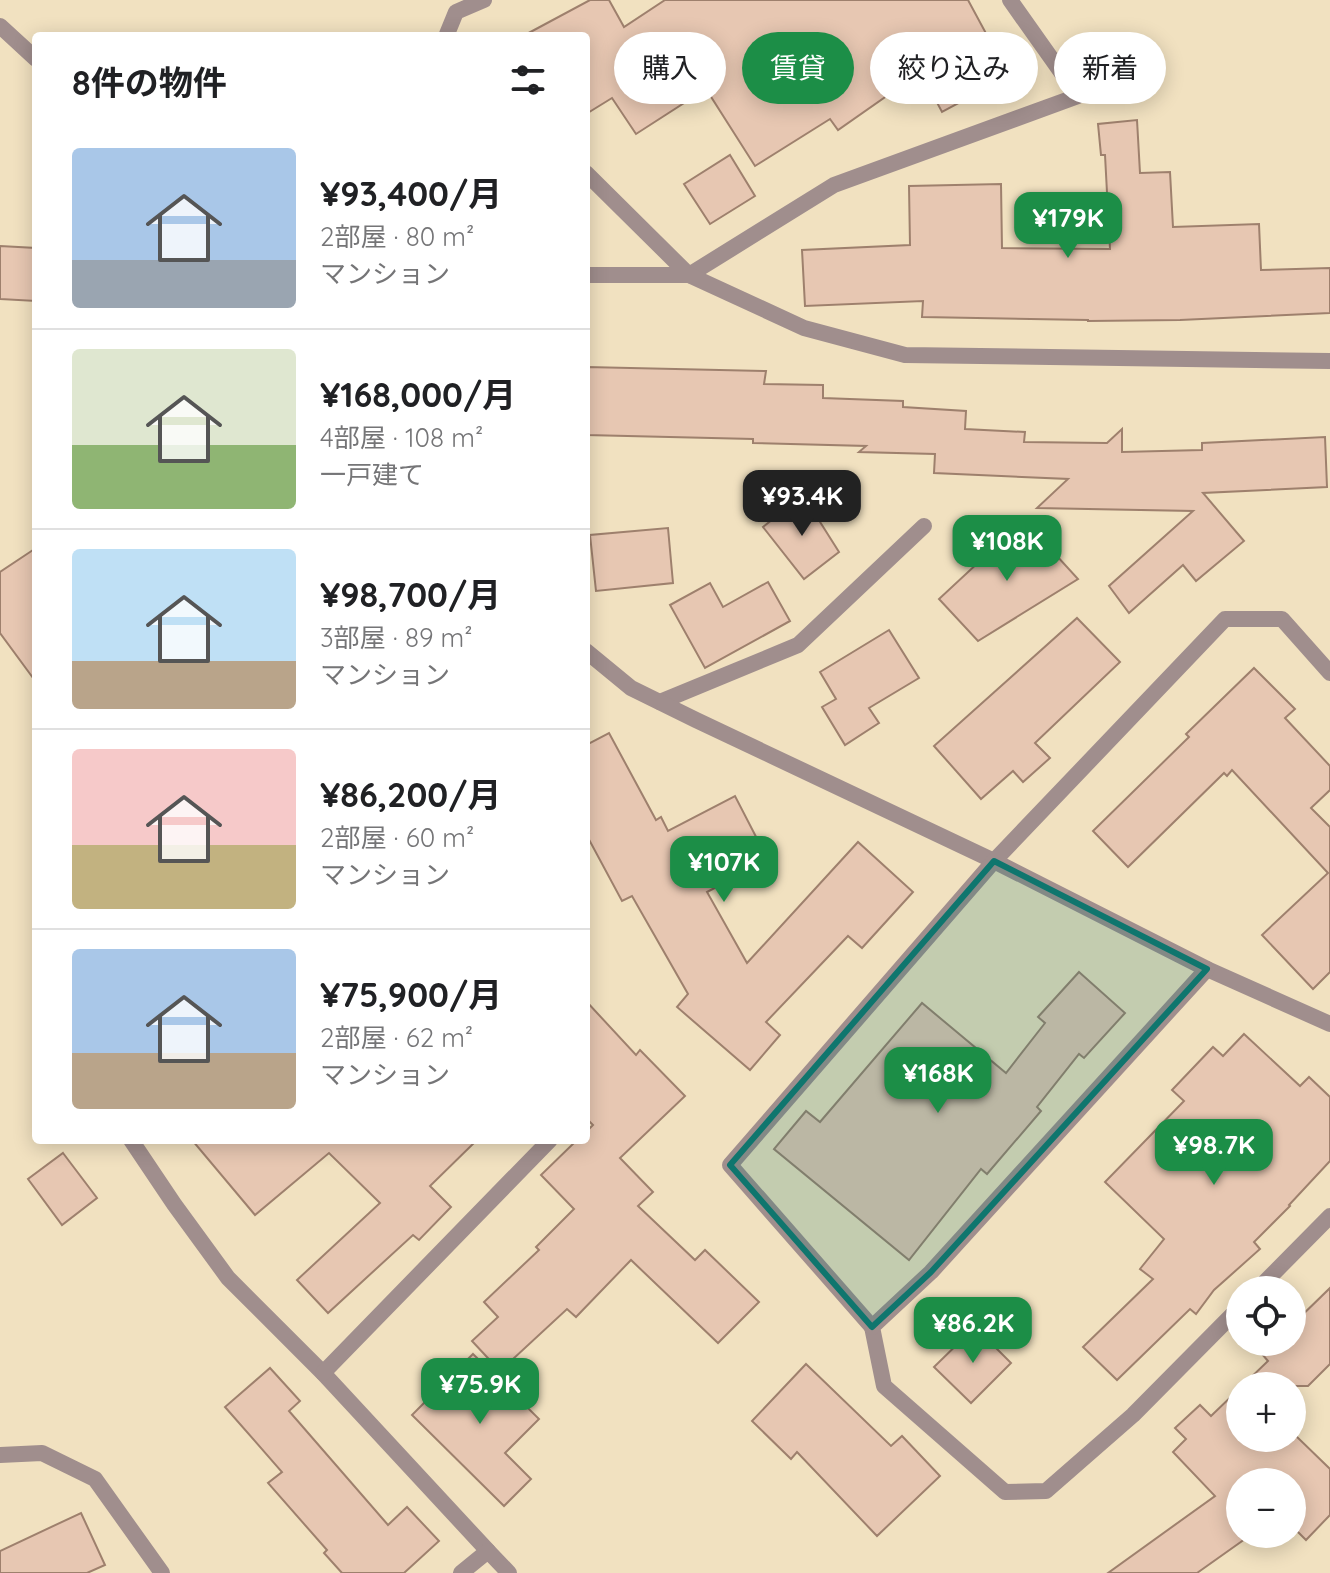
<!DOCTYPE html>
<html lang="ja">
<meta charset="utf-8">
<style>
:root{--surface:#fff;--page:#f2f2f2;--text:#202124;--muted:#757577;--line:#e0e0e0;--accent:#1c8e47}
body{margin:0;font-family:Quicksand,"Noto Sans JP",sans-serif;background:var(--page);color:var(--text);height:100vh;display:flex;flex-direction:column;font-size:30px;white-space:nowrap}
*{box-sizing:border-box;margin:0}
p{font-size:26px;color:var(--muted)}
.icon{flex:none;width:44px;height:44px;fill:none;stroke:currentColor;stroke-width:2;stroke-linecap:round;stroke-linejoin:round}
.map{position:relative;flex:1;overflow:hidden}
.panel{position:absolute;left:32px;top:32px;width:558px;height:1112px;display:flex;flex-direction:column;background:var(--surface);border-radius:8px;box-shadow:0 4px 20px #0003}
.panel>*{flex:none}
.top-card{position:absolute;left:614px;top:32px;width:596px;height:72px;display:flex;gap:16px}
.controls{position:absolute;left:1226px;top:1276px;display:grid;gap:16px}
.controls a{display:grid;place-items:center;width:80px;height:80px;border-radius:50%;background:var(--surface);box-shadow:0 4px 20px #0003;font-size:40px}
.price{position:absolute;translate:-50% -68px;padding:0 18px;border-radius:16px;background:var(--accent);color:#fff;font-size:26px;line-height:52px;filter:drop-shadow(0 2px 4px #0008)}
.price::after{content:'';position:absolute;left:50%;top:48px;width:24px;height:18px;margin-left:-12px;background:inherit;clip-path:polygon(0 0,100% 0,50% 100%)}
.price.selected{background:#222;color:#fff}
ul{padding:0;list-style:none}
li{display:flex;align-items:center;gap:24px;height:200px;padding:0 40px}
li+li{border-top:2px solid var(--line)}
li span{display:grid;place-items:center;flex:none;width:224px;height:160px;border-radius:8px;color:#555}
li>.icon{margin-inline-start:auto}
span .icon{width:96px;height:96px;fill:#fffc;stroke-width:1}
li b{font-size:34px}
h2{display:flex;justify-content:space-between;align-items:center;height:96px;padding:0 40px;font-size:34px}
.pill{padding:0 28px;border-radius:36px;background:var(--surface);box-shadow:0 4px 20px #0003;font-size:28px;line-height:72px}
.pill.selected{background:var(--accent);color:#fff}
.map>svg:first-child{display:block}
.building{fill:#e7c7b2;stroke:#9e806d;stroke-width:2}
.lines{fill:none;stroke-linecap:round;stroke-linejoin:round}
.lane{stroke:#a08e8d;stroke-width:16}
.street{stroke:#a08e8d;stroke-width:16}
.marked{fill:#0f766e;fill-opacity:0.2;stroke:#0f766e;stroke-width:6;stroke-linejoin:round}
</style>
<div class="map">
<svg width="1330" height="1573" viewBox="0 0 1330 1573">
<rect width="100%" height="100%" fill="#f1e1c0"/>
<!-- building -->
<g class="building">
<path d="M 590,0 L 609,0 L 624,27 L 665,0 L 968,0 L 1009,76 L 942,112 L 921,72 L 838,130 L 830,119 L 755,166 L 706,89 L 636,134 L 612,98 L 586,114 L 586,36 L 523,36 Z"/>
<path d="M 1137,120 L 1140,173 L 1170,172 L 1173,227 L 1259,224 L 1261,270 L 1330,268 L 1330,313 L 1180,320 L 1088,321 L 1088,320 L 922,317 L 923,301 L 805,306 L 802,250 L 910,245 L 909,186 L 1001,184 L 1002,248 L 1110,249 L 1105,155 L 1101,155 L 1098,124 Z"/>
<path d="M 730,155 L 755,196 L 710,224 L 684,184 Z"/>
<path d="M 0,246 L 36,248 L 36,301 L 0,299 Z"/>
<path d="M 586,367 L 766,371 L 764,384 L 823,385 L 823,398 L 903,401 L 903,407 L 966,411 L 965,429 L 1025,432 L 1024,442 L 1107,443 L 1122,429 L 1122,452 L 1202,450 L 1202,443 L 1325,437 L 1327,487 L 1203,493 L 1244,541 L 1196,581 L 1183,565 L 1129,613 L 1109,586 L 1193,511 L 1037,508 L 1068,479 L 934,473 L 935,454 L 859,452 L 866,446 L 753,443 L 753,439 L 586,435 Z"/>
<path d="M 803,495 L 839,552 L 804,579 L 763,527 Z"/>
<path d="M 1024,520 L 1078,579 L 978,641 L 939,599 Z"/>
<path d="M 668,528 L 673,583 L 596,591 L 590,535 Z"/>
<path d="M 36,548 L 36,682 L 0,633 L 0,572 Z"/>
<path d="M 768,582 L 790,621 L 705,668 L 670,605 L 710,583 L 723,607 Z"/>
<path d="M 1077,618 L 1120,662 L 1035,743 L 1050,758 L 1023,782 L 1013,771 L 981,799 L 934,746 Z"/>
<path d="M 889,630 L 919,678 L 869,708 L 879,723 L 845,745 L 822,707 L 836,699 L 820,672 Z"/>
<path d="M 1254,668 L 1295,709 L 1285,718 L 1330,766 L 1330,790 L 1311,808 L 1330,827 L 1330,972 L 1313,989 L 1262,935 L 1328,873 L 1232,770 L 1227,776 L 1224,773 L 1128,867 L 1093,831 L 1189,737 L 1186,734 Z"/>
<path d="M 609,733 L 656,820 L 661,817 L 668,831 L 735,796 L 768,860 L 707,892 L 747,963 L 858,842 L 913,892 L 862,948 L 848,936 L 766,1022 L 780,1035 L 750,1070 L 677,1007 L 688,994 L 632,896 L 622,901 L 586,834 L 586,745 Z"/>
<path d="M 1079,972 L 1125,1013 L 1084,1058 L 1079,1054 L 1037,1107 L 1041,1111 L 987,1174 L 981,1169 L 909,1260 L 774,1149 L 806,1111 L 820,1122 L 922,1003 L 1006,1073 L 1045,1023 L 1038,1017 Z"/>
<path d="M 586,1001 L 636,1055 L 640,1050 L 685,1096 L 620,1158 L 653,1192 L 638,1206 L 695,1260 L 705,1250 L 759,1302 L 718,1343 L 631,1260 L 576,1317 L 567,1309 L 500,1371 L 472,1341 L 498,1317 L 484,1302 L 539,1250 L 536,1247 L 574,1209 L 541,1175 L 577,1140 L 586,1140 L 586,1132 L 593,1125 L 586,1118 Z"/>
<path d="M 1244,1034 L 1300,1086 L 1309,1077 L 1330,1097 L 1330,1161 L 1289,1205 L 1290,1206 L 1254,1242 L 1260,1249 L 1214,1290 L 1196,1314 L 1190,1309 L 1117,1380 L 1083,1347 L 1153,1279 L 1140,1269 L 1164,1239 L 1105,1182 L 1184,1101 L 1172,1090 L 1213,1047 L 1223,1056 Z"/>
<path d="M 192,1140 L 477,1140 L 430,1186 L 451,1207 L 419,1240 L 413,1235 L 328,1313 L 297,1280 L 380,1203 L 329,1153 L 255,1215 Z"/>
<path d="M 63,1153 L 97,1198 L 62,1225 L 28,1179 Z"/>
<path d="M 1330,1288 L 1330,1364 L 1308,1386 L 1242,1386 L 1268,1361 L 1262,1354 L 1274,1342 L 1292,1342 L 1292,1325 Z"/>
<path d="M 975,1327 L 1011,1363 L 971,1403 L 934,1367 Z"/>
<path d="M 473,1354 L 539,1419 L 505,1453 L 531,1479 L 504,1506 L 412,1415 Z"/>
<path d="M 806,1364 L 891,1446 L 902,1436 L 940,1476 L 877,1536 L 797,1452 L 791,1459 L 752,1421 Z"/>
<path d="M 270,1368 L 300,1401 L 289,1411 L 388,1525 L 407,1507 L 439,1541 L 404,1573 L 342,1573 L 324,1553 L 327,1550 L 268,1483 L 282,1472 L 225,1407 Z"/>
<path d="M 1240,1388 L 1240,1438 L 1292,1438 L 1292,1432 L 1330,1469 L 1330,1515 L 1306,1540 L 1292,1526 L 1292,1482 L 1240,1482 L 1240,1534 L 1252,1534 L 1197,1573 L 1108,1573 L 1215,1496 L 1173,1452 L 1186,1439 L 1175,1428 L 1200,1405 L 1211,1416 Z"/>
<path d="M 81,1513 L 105,1565 L 87,1573 L 0,1573 L 0,1551 Z"/>
</g>
<g class="lines">
<!-- lane -->
<path class="lane" d="M 660,702 L 798,645 L 924,526"/>
<!-- street -->
<g class="street">
<path d="M 0,26 L 36,59"/>
<path d="M 449,36 L 447,34 L 456,12 L 484,0"/>
<path d="M 586,173 L 689,275 L 834,185 L 1078,96 L 1010,0"/>
<path d="M 586,275 L 689,275 L 804,328 L 905,355 L 1330,361"/>
<path d="M 586,651 L 631,688 L 696,720 L 994,861 L 1207,969 L 1330,1024"/>
<path d="M 1207,969 L 931,1272 L 872,1327 L 884,1386 L 1005,1492 L 1046,1491 L 1133,1415 L 1240,1307"/>
<path d="M 131,1140 L 174,1204 L 228,1278 L 323,1373 L 488,1551"/>
<path d="M 1257,1290 L 1330,1216"/>
<path d="M 872,1327 L 730,1165 L 994,861 L 1225,619 L 1282,619 L 1330,673"/>
<path d="M 323,1373 L 550,1140"/>
<path d="M 0,1455 L 42,1453 L 95,1479 L 162,1573"/>
<path d="M 461,1573 L 488,1551 L 509,1573"/>
</g>
</g>
<!-- marked area -->
<path class="marked" d="M 994,861 L 1207,969 L 931,1272 L 872,1327 L 730,1165 Z"/>
</svg>
<div class="controls">
<a><svg class="icon" aria-label="locate" viewBox="0 0 24 24"><circle cx="12" cy="12" r="6"/><path d="M12 2v4M12 18v4M2 12h4M18 12h4"/></svg></a>
<a>+</a>
<a>−</a>
</div>
<b class="price" style="left:1068px;top:260px">¥179K</b>
<b class="price selected" style="left:802px;top:538px">¥93.4K</b>
<b class="price" style="left:1007px;top:583px">¥108K</b>
<b class="price" style="left:724px;top:904px">¥107K</b>
<b class="price" style="left:938px;top:1115px">¥168K</b>
<b class="price" style="left:1214px;top:1187px">¥98.7K</b>
<b class="price" style="left:973px;top:1365px">¥86.2K</b>
<b class="price" style="left:480px;top:1426px">¥75.9K</b>
<div class="top-card">
<a class="pill">購入</a>
<a class="pill selected">賃貸</a>
<a class="pill">絞り込み</a>
<a class="pill">新着</a>
</div>
<section class="panel">
<h2>8件の物件<svg class="icon" aria-label="filters" viewBox="0 0 24 24"><path d="M4 7h16M4 17h16"/><circle cx="9" cy="7" r="2"/><circle cx="15" cy="17" r="2"/></svg></h2>
<ul>
<li><span style="background:linear-gradient(#a9c7e8 70%,#9aa5b1 0)"><svg class="icon" aria-label="home" viewBox="0 0 24 24"><path d="M3 11l9-7 9 7M6 9v11h12V9"/></svg></span><div><b>¥93,400/月</b><p>2部屋 · 80 m²</p><p>マンション</p></div></li>
<li><span style="background:linear-gradient(#dfe7d0 60%,#8fb573 0)"><svg class="icon" aria-label="home" viewBox="0 0 24 24"><path d="M3 11l9-7 9 7M6 9v11h12V9"/></svg></span><div><b>¥168,000/月</b><p>4部屋 · 108 m²</p><p>一戸建て</p></div></li>
<li><span style="background:linear-gradient(#bfe0f5 70%,#b9a48a 0)"><svg class="icon" aria-label="home" viewBox="0 0 24 24"><path d="M3 11l9-7 9 7M6 9v11h12V9"/></svg></span><div><b>¥98,700/月</b><p>3部屋 · 89 m²</p><p>マンション</p></div></li>
<li><span style="background:linear-gradient(#f6c9c9 60%,#c2b280 0)"><svg class="icon" aria-label="home" viewBox="0 0 24 24"><path d="M3 11l9-7 9 7M6 9v11h12V9"/></svg></span><div><b>¥86,200/月</b><p>2部屋 · 60 m²</p><p>マンション</p></div></li>
<li><span style="background:linear-gradient(#a9c7e8 65%,#b9a48a 0)"><svg class="icon" aria-label="home" viewBox="0 0 24 24"><path d="M3 11l9-7 9 7M6 9v11h12V9"/></svg></span><div><b>¥75,900/月</b><p>2部屋 · 62 m²</p><p>マンション</p></div></li>
</ul>
</section>
</div>
